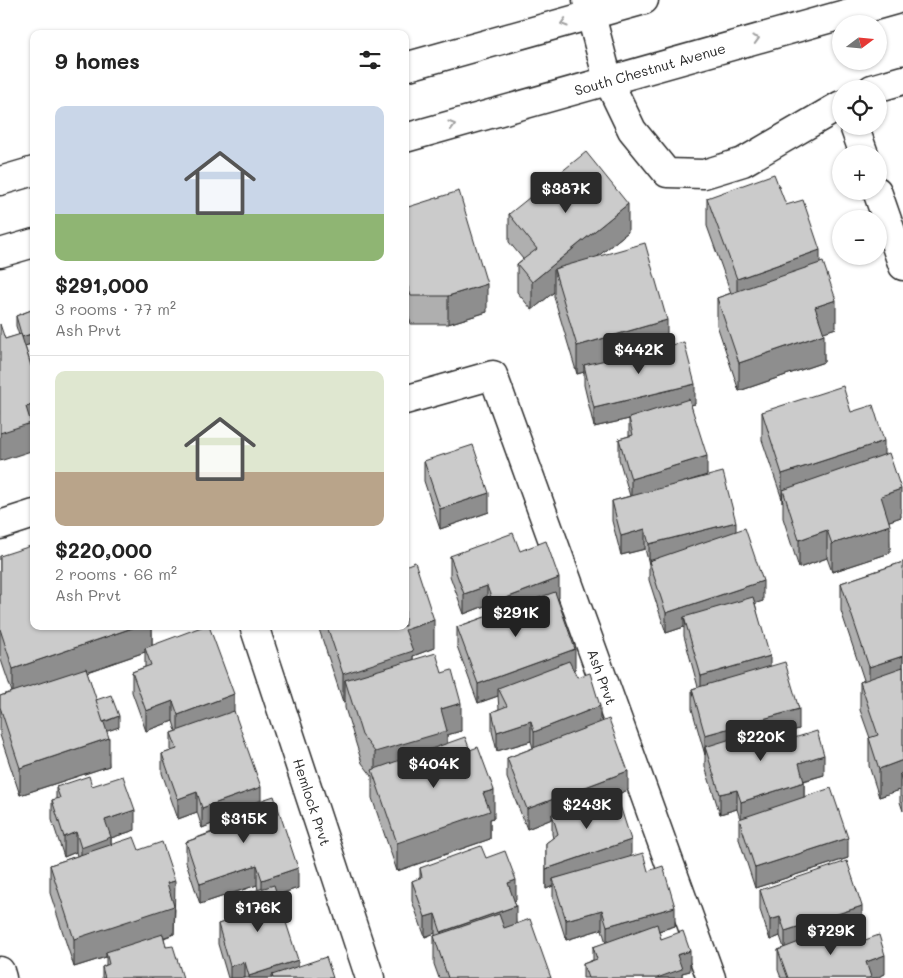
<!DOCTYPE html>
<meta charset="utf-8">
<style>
:root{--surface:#fff;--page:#f2f2f2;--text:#222;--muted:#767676;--line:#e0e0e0;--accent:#2b2b2b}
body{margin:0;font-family:Mali,sans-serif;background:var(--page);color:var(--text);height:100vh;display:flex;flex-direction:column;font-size:19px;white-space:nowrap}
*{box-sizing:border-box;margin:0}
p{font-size:16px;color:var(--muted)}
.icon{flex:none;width:28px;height:28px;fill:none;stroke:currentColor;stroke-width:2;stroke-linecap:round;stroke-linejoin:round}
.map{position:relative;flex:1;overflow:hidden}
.details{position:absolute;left:30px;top:30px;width:379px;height:600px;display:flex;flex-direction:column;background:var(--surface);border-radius:10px;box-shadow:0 1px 4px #0004}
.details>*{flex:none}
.needle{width:32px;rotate:74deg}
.tools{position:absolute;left:832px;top:15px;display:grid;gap:10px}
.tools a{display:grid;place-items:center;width:55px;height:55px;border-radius:50%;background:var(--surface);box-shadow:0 1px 4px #0004;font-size:25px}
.price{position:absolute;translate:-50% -42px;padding:0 11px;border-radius:5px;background:var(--accent);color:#fff;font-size:16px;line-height:32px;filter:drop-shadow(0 1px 2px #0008)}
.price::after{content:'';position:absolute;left:50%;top:30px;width:15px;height:11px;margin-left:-8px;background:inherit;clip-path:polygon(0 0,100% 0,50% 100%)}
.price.selected{background:#222;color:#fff}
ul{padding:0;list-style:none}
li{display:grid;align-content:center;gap:10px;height:265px;padding:0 25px}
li+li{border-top:1px solid var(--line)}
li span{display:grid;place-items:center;height:155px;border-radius:10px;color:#555}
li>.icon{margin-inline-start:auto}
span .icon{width:90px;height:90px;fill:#fffc;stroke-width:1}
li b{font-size:21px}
h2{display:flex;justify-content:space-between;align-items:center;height:60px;padding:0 25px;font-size:21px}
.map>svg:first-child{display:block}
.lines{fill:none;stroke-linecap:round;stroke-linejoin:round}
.street-casing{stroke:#2b2b2b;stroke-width:31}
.secondary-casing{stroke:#2b2b2b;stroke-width:31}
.street{stroke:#fff;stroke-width:28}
.secondary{stroke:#fff;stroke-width:28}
.wall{fill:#afafaf;stroke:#2b2b2b}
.shaded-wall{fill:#8e8e8e;stroke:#2b2b2b}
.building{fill:#cbcbcb;stroke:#2b2b2b}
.oneway{stroke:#a0a0a0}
.labels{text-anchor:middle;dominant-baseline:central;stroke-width:4;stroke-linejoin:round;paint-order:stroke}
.street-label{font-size:14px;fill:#2b2b2b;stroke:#fff}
</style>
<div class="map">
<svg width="903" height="978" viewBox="0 0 903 978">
<rect width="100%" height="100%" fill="#fff"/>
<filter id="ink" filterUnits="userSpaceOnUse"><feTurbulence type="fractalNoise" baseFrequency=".02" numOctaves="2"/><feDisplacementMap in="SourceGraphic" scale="10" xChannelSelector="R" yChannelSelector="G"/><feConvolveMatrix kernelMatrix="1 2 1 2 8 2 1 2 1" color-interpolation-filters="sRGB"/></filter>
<g filter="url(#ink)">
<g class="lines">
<!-- street casing -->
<g class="street-casing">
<g id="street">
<path d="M 587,0 L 608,80 L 632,130 L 667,173 L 704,174 L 743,162 L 841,105"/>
<path d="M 872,89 L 903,80"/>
<path d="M 854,126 L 864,154"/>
<path d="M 877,191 L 903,266"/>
<path d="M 405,400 L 493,375 L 711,978"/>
<path d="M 0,525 L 34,514"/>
<path d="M 254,626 L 370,978"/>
<path d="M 0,971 L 2,978"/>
</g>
</g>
<!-- secondary casing -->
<g class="secondary-casing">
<g id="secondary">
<path d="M 405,67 L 644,0"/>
<path d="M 405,138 L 895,0"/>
<path d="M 0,181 L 34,171"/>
<path d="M 0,253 L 34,243"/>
</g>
</g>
<!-- street -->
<use href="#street" class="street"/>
<!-- secondary -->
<use href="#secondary" class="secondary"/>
</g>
<!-- wall -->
<g class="wall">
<path d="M 707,198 L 786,205 L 820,263 L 836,328 L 823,332 L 824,362 L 739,391 L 717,325 L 717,298 L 731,293 L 707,226 Z"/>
<path d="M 405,208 L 487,312 L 448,324 L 411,324 L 405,306 Z"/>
<path d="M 509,214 L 628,232 L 598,256 L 667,346 L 695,404 L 691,405 L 707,475 L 684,482 L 736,531 L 763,601 L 755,603 L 770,666 L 799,729 L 779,734 L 781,742 L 824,775 L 804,781 L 804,797 L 848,858 L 755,888 L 739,839 L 739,819 L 740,819 L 737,809 L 720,814 L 705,767 L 705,755 L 692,709 L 692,689 L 698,687 L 684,636 L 684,627 L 666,633 L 649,580 L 649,564 L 645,549 L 621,555 L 612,521 L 612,501 L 630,496 L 619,459 L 619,439 L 629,436 L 629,419 L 594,427 L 584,385 L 584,372 L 577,374 L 554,297 L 554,292 L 532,310 L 517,292 L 517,264 L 523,259 L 509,242 Z"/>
<path d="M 34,309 L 34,343 L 25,346 L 34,375 L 34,432 L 31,433 L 31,451 L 5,339 L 19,335 L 16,326 L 16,316 Z"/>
<path d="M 762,412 L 851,412 L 884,455 L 901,517 L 889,521 L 890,553 L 832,572 L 827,558 L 799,568 L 783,518 L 783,502 L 762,440 Z"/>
<path d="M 424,461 L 489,512 L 440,529 L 424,481 Z"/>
<path d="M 520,551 L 559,598 L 557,599 L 575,669 L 573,669 L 600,723 L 628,790 L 616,795 L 631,857 L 648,871 L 675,926 L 659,931 L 661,939 L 690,971 L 682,973 L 682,978 L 583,978 L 583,964 L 593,960 L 593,947 L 606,943 L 602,929 L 566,940 L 553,899 L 553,886 L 546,889 L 546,843 L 553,838 L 552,834 L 552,819 L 527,829 L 507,778 L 507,758 L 533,748 L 531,741 L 497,751 L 492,731 L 492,712 L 499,709 L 498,696 L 478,703 L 457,646 L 457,627 L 491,615 L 487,605 L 464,614 L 450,576 L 450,556 Z"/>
<path d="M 0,556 L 34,626 L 152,626 L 152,645 L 234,712 L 261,801 L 298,888 L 277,895 L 298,966 L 333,978 L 228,978 L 218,944 L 218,924 L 235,919 L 234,917 L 234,897 L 258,890 L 257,885 L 200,904 L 186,862 L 186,842 L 212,832 L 212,824 L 202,828 L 197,812 L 178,819 L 162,773 L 162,754 L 171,751 L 171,733 L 176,731 L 173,721 L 146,731 L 132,692 L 132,672 L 145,667 L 145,652 L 87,672 L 96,700 L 119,727 L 106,731 L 109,766 L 20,795 L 0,735 L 0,696 L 12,692 L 0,657 Z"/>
<path d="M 903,562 L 903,811 L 900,802 L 900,790 L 879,797 L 869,766 L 869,738 L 870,738 L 860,710 L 860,682 L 864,680 L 841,611 L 841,583 Z"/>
<path d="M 318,626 L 405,626 L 434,648 L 413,656 L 413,660 L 442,673 L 461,731 L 447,735 L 447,743 L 494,818 L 490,819 L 490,839 L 397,871 L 372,798 L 372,776 L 362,763 L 345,708 L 345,701 L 343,702 Z"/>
<path d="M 92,786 L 135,830 L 111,838 L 111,844 L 139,850 L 175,909 L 174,934 L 164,938 L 166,947 L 183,978 L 102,978 L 102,967 L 106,965 L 106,957 L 74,967 L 50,893 L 50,865 L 77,856 L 76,852 L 64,857 L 52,820 L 52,800 L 56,799 L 56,787 Z"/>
<path d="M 486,858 L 516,900 L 514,901 L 516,924 L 551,978 L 439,978 L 434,964 L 434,936 L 435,935 L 435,933 L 425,937 L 412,901 L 412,881 L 420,878 L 420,868 Z"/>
<path d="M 760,890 L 862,926 L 849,930 L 854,944 L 885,974 L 876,978 L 781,978 L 778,970 L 778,950 L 784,948 L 780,936 L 770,940 L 760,910 Z"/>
</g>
<!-- shaded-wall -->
<g class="shaded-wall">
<path d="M 628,204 L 628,232 L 560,287 L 554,269 L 554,292 L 532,310 L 532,282 Z"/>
<path d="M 820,250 L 820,277 L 737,307 L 737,279 Z"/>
<path d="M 487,284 L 487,312 L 448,324 L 448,296 Z"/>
<path d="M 836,300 L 836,328 L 815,335 L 815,307 Z"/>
<path d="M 667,320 L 667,348 L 584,365 L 584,372 L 577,374 L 577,346 Z"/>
<path d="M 34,333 L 34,343 L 22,347 L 22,337 Z"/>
<path d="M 824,334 L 824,362 L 739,391 L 739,363 Z"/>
<path d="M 695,384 L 695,404 L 594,427 L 594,408 Z"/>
<path d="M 34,404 L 34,432 L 31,433 L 31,451 L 0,461 L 0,433 L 26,407 Z"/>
<path d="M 884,441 L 884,469 L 783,490 L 782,502 L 782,474 Z"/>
<path d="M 707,456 L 707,475 L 631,499 L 631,479 Z"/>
<path d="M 901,489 L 901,517 L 881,524 L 881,496 Z"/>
<path d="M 489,493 L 489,512 L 440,529 L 440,509 Z"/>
<path d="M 736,522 L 736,542 L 649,561 L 649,564 L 649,544 Z"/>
<path d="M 890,525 L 890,553 L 832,572 L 832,544 Z"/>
<path d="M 645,529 L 645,549 L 621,555 L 621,536 Z"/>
<path d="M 827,530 L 827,558 L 799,568 L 799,540 Z"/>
<path d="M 559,578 L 559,598 L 493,622 L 493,603 Z"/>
<path d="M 763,581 L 763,601 L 686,626 L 684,617 L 684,627 L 666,633 L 666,613 Z"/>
<path d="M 487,586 L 487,605 L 464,614 L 464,594 Z"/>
<path d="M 434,620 L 434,648 L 413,656 L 413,679 L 345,680 L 345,701 L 343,702 L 343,674 L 405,630 Z"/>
<path d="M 138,626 L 152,626 L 152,649 L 145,648 L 145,652 L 13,697 L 13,669 Z"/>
<path d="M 575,649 L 575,669 L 502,695 L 498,688 L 498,696 L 478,703 L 478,684 Z"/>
<path d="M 770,656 L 770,676 L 701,696 L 701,676 Z"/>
<path d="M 903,656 L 903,684 L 869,695 L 869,667 Z"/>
<path d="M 234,694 L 234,714 L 178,735 L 178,715 Z"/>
<path d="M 173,701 L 173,721 L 146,731 L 146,711 Z"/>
<path d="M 461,703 L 461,731 L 447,735 L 447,759 L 375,780 L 375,752 L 441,709 Z"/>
<path d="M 600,706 L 600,726 L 534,752 L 534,732 Z"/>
<path d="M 799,709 L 799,729 L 708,754 L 705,747 L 705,755 L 705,735 Z"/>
<path d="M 119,716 L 119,727 L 102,733 L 102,723 Z"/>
<path d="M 531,721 L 531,741 L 497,751 L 497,732 Z"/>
<path d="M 109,738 L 109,766 L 20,795 L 20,768 Z"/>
<path d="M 824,755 L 824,775 L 799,782 L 799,763 Z"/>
<path d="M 903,760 L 903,783 L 900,774 L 900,790 L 879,797 L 879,769 Z"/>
<path d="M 628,771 L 628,790 L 553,819 L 552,814 L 552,819 L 527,829 L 527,809 Z"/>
<path d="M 804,782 L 804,802 L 741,821 L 741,802 Z"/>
<path d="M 261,787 L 261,807 L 212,817 L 212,824 L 202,828 L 202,808 Z"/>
<path d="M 494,790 L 494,818 L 490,819 L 490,839 L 397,871 L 397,843 L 483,793 Z"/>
<path d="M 737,790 L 737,809 L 720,814 L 720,794 Z"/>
<path d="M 197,792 L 197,812 L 178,819 L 178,799 Z"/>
<path d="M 135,810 L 135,830 L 111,838 L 111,857 L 81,867 L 81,848 L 105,820 Z"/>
<path d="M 76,832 L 76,852 L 64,857 L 64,837 Z"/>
<path d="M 848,838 L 848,858 L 755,888 L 755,868 Z"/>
<path d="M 631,840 L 631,860 L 553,879 L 553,886 L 546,889 L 546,869 Z"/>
<path d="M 257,865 L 257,885 L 200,904 L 200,884 Z"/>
<path d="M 298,868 L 298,888 L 262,900 L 262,880 Z"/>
<path d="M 516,880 L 516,900 L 508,903 L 508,883 Z"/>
<path d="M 175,881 L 174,934 L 107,956 L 106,952 L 106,957 L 74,967 L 74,939 L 167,883 Z"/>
<path d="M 516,906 L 516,925 L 441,951 L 441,932 Z"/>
<path d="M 862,906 L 862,926 L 785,951 L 785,931 Z"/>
<path d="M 675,907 L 675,926 L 607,946 L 607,926 Z"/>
<path d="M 602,910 L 602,929 L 566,940 L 566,920 Z"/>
<path d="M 435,914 L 435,933 L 425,937 L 425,917 Z"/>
<path d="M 780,917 L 780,936 L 770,940 L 770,920 Z"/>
<path d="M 690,951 L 690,971 L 682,973 L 682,978 L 657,978 L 677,955 Z"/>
<path d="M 885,955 L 885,974 L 876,978 L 866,978 L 866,962 Z"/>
<path d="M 298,960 L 298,978 L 272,975 L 272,978 L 249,978 L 249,976 Z"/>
<path d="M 245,962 L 245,978 L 230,978 L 230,966 Z"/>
</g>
<!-- building -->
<g class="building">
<path d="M 586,152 L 628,204 L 532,282 L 517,264 L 537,249 L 509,214 Z"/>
<path d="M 774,174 L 786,205 L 803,200 L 820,250 L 737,279 L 707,198 Z"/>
<path d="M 459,191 L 487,284 L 448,296 L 411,296 L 405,278 L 405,208 Z"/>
<path d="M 645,243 L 667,320 L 577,346 L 554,269 Z"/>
<path d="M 823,262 L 836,300 L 815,307 L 824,334 L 739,363 L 717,298 Z"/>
<path d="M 34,309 L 34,333 L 22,337 L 16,316 Z"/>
<path d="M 0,324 L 5,339 L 21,334 L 34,375 L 34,404 L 26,407 L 31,423 L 0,433 Z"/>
<path d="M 684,342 L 695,384 L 594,408 L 584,365 Z"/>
<path d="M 843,386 L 851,412 L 873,405 L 884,441 L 782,474 L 762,412 Z"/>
<path d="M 689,399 L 707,456 L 631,479 L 619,439 L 633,435 L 629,418 Z"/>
<path d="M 473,445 L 489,493 L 440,509 L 424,461 Z"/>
<path d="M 889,453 L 901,489 L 881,496 L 890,525 L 832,544 L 827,530 L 799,540 L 783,490 Z"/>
<path d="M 723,472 L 736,522 L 649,544 L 645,529 L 621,536 L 612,501 Z"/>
<path d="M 745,528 L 763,581 L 666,613 L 649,561 Z"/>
<path d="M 513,533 L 520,551 L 546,541 L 559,578 L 493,603 L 487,586 L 464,594 L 450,556 Z"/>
<path d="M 34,545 L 34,626 L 138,626 L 13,669 L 0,629 L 0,556 Z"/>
<path d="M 415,562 L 434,620 L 405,630 L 413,651 L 343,674 L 327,626 L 405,626 L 405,566 Z"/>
<path d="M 903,562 L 903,656 L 869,667 L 841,583 Z"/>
<path d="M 555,592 L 575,649 L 478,684 L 457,627 Z"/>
<path d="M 753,597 L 770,656 L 701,676 L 684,617 Z"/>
<path d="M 204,626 L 209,626 L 234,694 L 178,715 L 173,701 L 146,711 L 132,672 L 151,665 L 145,648 Z"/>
<path d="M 436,653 L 442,673 L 452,670 L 461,703 L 441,709 L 447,731 L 375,752 L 362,735 L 345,680 Z"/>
<path d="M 569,661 L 577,677 L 590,673 L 600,706 L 534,732 L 531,721 L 497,732 L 492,712 L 507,706 L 498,688 Z"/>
<path d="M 785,662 L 799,709 L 705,735 L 692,689 Z"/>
<path d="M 903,667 L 903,760 L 879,769 L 869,738 L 878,735 L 860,682 Z"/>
<path d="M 86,668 L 109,738 L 20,768 L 0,707 L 0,696 Z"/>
<path d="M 111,695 L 119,716 L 103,722 L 96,700 Z"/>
<path d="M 234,711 L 261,787 L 202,808 L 197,792 L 178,799 L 162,754 L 177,749 L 171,733 Z"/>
<path d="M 609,719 L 628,771 L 527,809 L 507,758 Z"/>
<path d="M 776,725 L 781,742 L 817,731 L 824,755 L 799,763 L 804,782 L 741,802 L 737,790 L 720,794 L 705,747 Z"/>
<path d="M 465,737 L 470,750 L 478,747 L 494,790 L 483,793 L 490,811 L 397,843 L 372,770 Z"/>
<path d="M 903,772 L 903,783 L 900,774 Z"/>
<path d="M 89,776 L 92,786 L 123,776 L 135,810 L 105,820 L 111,837 L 81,848 L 76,832 L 64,837 L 52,800 L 60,798 L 56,787 Z"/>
<path d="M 831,788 L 848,838 L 755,868 L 739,819 Z"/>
<path d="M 616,793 L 631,840 L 546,869 L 546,843 L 558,834 L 552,814 Z"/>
<path d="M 274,796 L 298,868 L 262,880 L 257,865 L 200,884 L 186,842 L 217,831 L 212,817 Z"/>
<path d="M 134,837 L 139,850 L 162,842 L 175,881 L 167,883 L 174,906 L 74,939 L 50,865 Z"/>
<path d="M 481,846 L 486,858 L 505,851 L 516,880 L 508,883 L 516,906 L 441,932 L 435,914 L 425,917 L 412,881 L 422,877 L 420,868 Z"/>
<path d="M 643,853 L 648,871 L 663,866 L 675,907 L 607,926 L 602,910 L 566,920 L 553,879 Z"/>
<path d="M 847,861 L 862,906 L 785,931 L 780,917 L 770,920 L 760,890 Z"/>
<path d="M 274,885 L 298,960 L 249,976 L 245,962 L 230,966 L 218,924 L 240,917 L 234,897 Z"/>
<path d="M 499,914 L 504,928 L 530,919 L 551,978 L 448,978 L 434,936 Z"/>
<path d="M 657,924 L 661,939 L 683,931 L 690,951 L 677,955 L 682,969 L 657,978 L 588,978 L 583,964 L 597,959 L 593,947 Z"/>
<path d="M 847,924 L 854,944 L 879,935 L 885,955 L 866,962 L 871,977 L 869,978 L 788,978 L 778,950 Z"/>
<path d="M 163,934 L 166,947 L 173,946 L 183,978 L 105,978 L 102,967 L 109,964 L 106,952 Z"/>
<path d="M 326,957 L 333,978 L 273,978 L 272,975 Z"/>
</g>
<!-- one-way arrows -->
<defs><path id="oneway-chevron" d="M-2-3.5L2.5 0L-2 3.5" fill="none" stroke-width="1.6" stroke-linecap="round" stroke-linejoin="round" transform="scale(1.25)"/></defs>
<g class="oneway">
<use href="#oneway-chevron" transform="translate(564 23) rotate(164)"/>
<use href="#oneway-chevron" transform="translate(756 39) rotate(-16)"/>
<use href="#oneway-chevron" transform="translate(452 125) rotate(-16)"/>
</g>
</g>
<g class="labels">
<!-- street labels -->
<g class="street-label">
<text transform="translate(650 69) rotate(-16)">South Chestnut Avenue</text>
<text transform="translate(602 677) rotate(70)">Ash Prvt</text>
<text transform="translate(312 802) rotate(72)">Hemlock Prvt</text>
</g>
</g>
</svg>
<div class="tools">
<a><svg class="needle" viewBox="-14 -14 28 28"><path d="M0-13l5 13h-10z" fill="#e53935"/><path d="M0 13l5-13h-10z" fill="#767676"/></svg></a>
<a><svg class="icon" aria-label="locate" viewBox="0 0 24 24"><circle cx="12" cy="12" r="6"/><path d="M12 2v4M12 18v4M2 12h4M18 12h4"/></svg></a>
<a>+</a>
<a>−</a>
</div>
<b class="price" style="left:566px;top:214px">$387K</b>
<b class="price" style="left:639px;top:375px">$442K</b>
<b class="price selected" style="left:516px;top:638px">$291K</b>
<b class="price" style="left:761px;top:762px">$220K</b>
<b class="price" style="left:434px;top:789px">$404K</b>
<b class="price" style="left:587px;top:830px">$243K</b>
<b class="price" style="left:244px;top:844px">$315K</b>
<b class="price" style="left:258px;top:933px">$176K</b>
<b class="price" style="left:831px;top:956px">$729K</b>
<section class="details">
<h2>9 homes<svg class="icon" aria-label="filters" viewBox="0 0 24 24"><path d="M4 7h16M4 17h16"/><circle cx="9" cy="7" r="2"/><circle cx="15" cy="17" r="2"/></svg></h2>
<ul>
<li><span style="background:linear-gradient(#c9d6e8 70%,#8fb573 0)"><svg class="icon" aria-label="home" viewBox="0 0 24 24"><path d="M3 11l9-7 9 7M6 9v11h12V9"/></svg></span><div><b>$291,000</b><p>3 rooms · 77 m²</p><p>Ash Prvt</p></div></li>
<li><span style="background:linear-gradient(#dfe7d0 65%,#b9a48a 0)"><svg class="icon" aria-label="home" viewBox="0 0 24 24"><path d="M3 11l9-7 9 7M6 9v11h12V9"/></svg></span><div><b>$220,000</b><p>2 rooms · 66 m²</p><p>Ash Prvt</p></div></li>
</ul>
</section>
</div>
